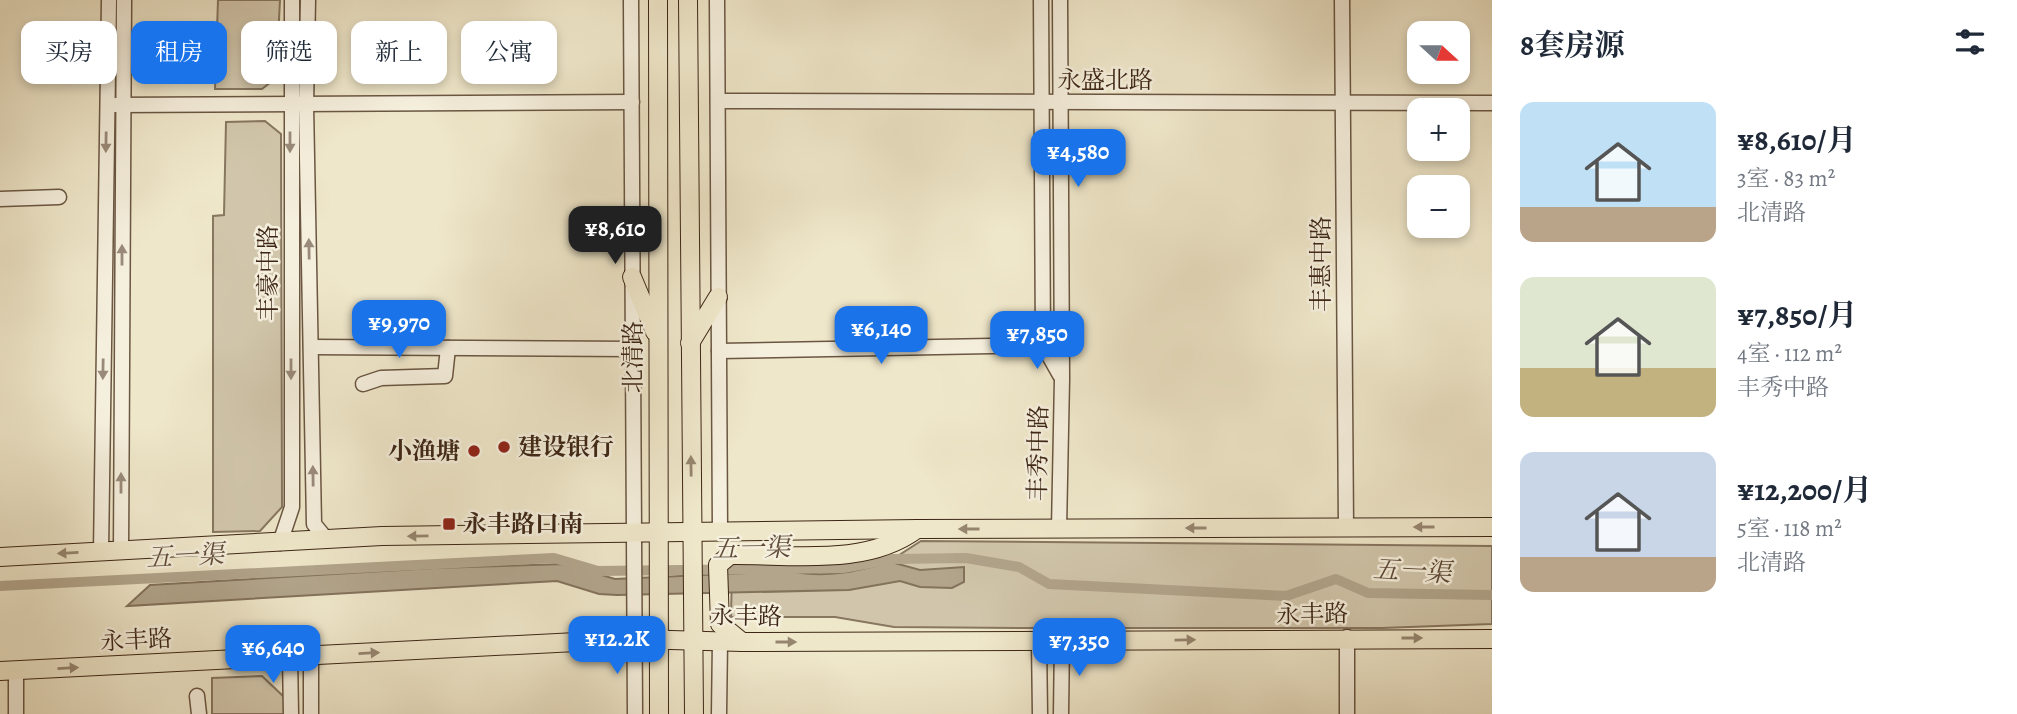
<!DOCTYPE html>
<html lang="zh">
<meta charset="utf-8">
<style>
:root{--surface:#fff;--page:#f6f6f7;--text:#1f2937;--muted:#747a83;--accent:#1a73e8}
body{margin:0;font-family:Alegreya,"Noto Serif SC",serif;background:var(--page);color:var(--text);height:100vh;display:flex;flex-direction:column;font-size:26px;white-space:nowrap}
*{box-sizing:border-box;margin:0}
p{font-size:23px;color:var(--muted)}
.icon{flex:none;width:38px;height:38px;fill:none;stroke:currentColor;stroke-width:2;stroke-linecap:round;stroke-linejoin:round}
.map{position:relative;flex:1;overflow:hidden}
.drawer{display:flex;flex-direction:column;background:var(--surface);width:525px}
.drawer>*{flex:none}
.hud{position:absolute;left:21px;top:21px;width:665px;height:63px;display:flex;gap:14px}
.needle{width:46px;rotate:111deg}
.tools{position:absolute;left:1407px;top:21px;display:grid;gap:14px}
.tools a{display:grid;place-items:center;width:63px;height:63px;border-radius:14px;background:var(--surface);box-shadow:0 4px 10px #0003;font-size:35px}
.price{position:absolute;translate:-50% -60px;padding:0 16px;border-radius:14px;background:var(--accent);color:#fff;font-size:23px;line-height:46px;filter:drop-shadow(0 2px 4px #0008)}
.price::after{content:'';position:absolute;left:50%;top:42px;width:21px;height:16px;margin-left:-10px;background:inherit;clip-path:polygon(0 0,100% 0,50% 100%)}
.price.current{background:#222;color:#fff}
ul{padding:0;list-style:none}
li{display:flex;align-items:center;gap:21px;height:175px;padding:0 28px}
li span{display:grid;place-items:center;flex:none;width:196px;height:140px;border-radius:14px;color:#555}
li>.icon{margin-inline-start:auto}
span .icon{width:84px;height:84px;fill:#fffc;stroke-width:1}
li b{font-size:30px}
h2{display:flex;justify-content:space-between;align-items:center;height:84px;padding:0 28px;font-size:30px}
.tag{padding:0 24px;border-radius:14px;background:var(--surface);box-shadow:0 4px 10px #0003;font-size:24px;line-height:63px}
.tag.current{background:var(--accent);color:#fff}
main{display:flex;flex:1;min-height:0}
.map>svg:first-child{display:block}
.park{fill:#d1c6ab;stroke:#877660;stroke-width:2}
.water{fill:#b2a58c;stroke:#83725c;stroke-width:2}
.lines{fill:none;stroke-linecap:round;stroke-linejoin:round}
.canal{stroke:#b2a58c;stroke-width:10}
.minor-casing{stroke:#6a5642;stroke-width:17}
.major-casing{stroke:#3d2615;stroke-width:20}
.minor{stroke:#f5efdd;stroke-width:14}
.major{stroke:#efe7ca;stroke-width:18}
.oneway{fill:#998a79}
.oneway2{fill:#968670}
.poi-dot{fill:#8f2418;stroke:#f5efdd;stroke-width:2.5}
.labels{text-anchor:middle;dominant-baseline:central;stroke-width:5;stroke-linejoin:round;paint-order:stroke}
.street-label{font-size:24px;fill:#3d2615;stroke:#f5efdd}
.poi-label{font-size:24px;font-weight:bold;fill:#3d2615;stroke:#f5efdd;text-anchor:start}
.water-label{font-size:26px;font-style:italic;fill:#604c39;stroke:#f5efdd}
</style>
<main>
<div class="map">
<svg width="1492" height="714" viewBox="0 0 1492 714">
<rect width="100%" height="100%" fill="#efe7ca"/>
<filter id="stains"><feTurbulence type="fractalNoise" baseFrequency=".00286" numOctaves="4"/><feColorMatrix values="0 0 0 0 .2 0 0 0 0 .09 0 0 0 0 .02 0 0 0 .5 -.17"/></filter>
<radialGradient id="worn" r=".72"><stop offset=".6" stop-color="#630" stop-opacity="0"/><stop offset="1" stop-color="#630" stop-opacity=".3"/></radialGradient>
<!-- park -->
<g class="park">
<path d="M 218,0 L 280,0 L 276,78 L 262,89 L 215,89 Z"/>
<path d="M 265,121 L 281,134 L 282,507 L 260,531 L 213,532 L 213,216 L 224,215 L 226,122 Z"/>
<path d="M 921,541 L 1492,546 L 1492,624 L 1382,628 L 1022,628 L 894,627 L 835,617 L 731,617 L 732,570 L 896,557 Z"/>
<path d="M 262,676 L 284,697 L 284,714 L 212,714 L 212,678 Z"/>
</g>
<!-- water -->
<path class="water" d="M 891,562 L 920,570 L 964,567 L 964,582 L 952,588 L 920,587 L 900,581 L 849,590 L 617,595 L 599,594 L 557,581 L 127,606 L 150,585 L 434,568 L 565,564 L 615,579 L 791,571 C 826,579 857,571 891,562 Z"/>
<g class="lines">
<!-- canal -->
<path class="canal" d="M 0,586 L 554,558 L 598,571 L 843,568 L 893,559 L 966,558 L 1019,567 L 1049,584 L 1286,596 L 1336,579 L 1368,593 L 1492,595"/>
<!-- minor casing -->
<g class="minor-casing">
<g id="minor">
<path d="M 308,0 L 306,105 L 314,524 L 327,540"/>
<path d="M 631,0 L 635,714"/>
<path d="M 717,0 L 720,533"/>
<path d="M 1041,0 L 1043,345 L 1060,375"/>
<path d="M 1342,0 L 1346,528"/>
<path d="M 718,101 L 1492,103"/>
<path d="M 115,105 L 632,102"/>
<path d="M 0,199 L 59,197"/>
<path d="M 311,347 L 633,349"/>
<path d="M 719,351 L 1043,345"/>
<path d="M 363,384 L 381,378 L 445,376 L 448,348"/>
<path d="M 1059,529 L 1062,379 L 1060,0"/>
<path d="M 280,543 L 292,507 L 292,0"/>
<path d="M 121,551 L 124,0"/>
<path d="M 101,552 L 109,0"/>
<path d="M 1039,641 L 1040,714"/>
<path d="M 311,655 L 311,714"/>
<path d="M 290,656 L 291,714"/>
<path d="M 197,696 L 199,714"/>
<path d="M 16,714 L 16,671"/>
<path d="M 719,714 L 720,641"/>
<path d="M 1061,714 L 1062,641"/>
<path d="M 1347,714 L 1347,637"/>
</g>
</g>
<!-- major casing -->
<g class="major-casing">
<g id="major">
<path d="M 658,0 L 659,714"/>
<path d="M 688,0 L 694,714"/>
<path d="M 632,277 L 655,332"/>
<path d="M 690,343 L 718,297"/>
<path d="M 0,557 L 382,536 L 917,529 L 1492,527"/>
<path d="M 742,642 L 720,624 L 718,565 L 730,555 C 792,554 866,567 917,529"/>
<path d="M 0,671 L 635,639 L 742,642 L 1492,639"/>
</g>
</g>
<!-- minor -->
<use href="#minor" class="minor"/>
<!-- major -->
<use href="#major" class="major"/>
</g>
<!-- one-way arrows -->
<defs><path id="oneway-solid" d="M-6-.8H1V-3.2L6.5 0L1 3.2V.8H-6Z" transform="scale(1.75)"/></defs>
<g class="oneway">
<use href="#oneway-solid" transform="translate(106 142) rotate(91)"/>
<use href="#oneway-solid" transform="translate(290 142) rotate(90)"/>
<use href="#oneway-solid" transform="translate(309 249) rotate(-91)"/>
<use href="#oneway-solid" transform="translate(122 255) rotate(-90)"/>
<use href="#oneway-solid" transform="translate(103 369) rotate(91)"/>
<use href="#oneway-solid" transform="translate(291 369) rotate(90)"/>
<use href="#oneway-solid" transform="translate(313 476) rotate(-91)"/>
<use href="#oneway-solid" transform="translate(121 483) rotate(-90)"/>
</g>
<g class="oneway2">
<use href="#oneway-solid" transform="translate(691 466) rotate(-91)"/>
<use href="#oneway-solid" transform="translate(1424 527) rotate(180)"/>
<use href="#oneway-solid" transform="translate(1196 528) rotate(180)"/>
<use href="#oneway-solid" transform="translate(969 529) rotate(180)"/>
<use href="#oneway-solid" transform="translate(418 536) rotate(179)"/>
<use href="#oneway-solid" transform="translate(68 553) rotate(177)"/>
<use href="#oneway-solid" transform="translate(1412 638)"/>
<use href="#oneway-solid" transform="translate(1185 640) rotate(-1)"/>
<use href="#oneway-solid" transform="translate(786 642)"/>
<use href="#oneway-solid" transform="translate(369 653) rotate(-3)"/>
<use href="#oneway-solid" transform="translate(68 668) rotate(-3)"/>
</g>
<!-- markers -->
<g class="poi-dot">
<circle cx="504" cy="447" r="7"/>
<circle cx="474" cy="451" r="7"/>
<rect x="442" y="517" width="14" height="14" rx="3.5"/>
</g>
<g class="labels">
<!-- street labels -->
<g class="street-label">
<text x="1105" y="80">永盛北路</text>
<text transform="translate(1321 264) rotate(-90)">丰惠中路</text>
<text transform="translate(268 273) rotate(-90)">丰豪中路</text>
<text transform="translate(633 357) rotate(-90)">北清路</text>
<text transform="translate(1038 453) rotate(-89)">丰秀中路</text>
<text transform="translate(1312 614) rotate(-1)">永丰路</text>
<text transform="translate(746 616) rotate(1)">永丰路</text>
<text transform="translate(136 640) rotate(-3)">永丰路</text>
</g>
<!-- poi labels -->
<g class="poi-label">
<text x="518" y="447">建设银行</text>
<text x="460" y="451" text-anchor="end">小渔塘</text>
<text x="463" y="524">永丰路口南</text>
</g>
<!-- water labels -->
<g class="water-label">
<text transform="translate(751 548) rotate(-1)">五一渠</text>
<text transform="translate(185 556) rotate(-3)">五一渠</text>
<text transform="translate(1412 571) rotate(3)">五一渠</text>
</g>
</g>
<rect width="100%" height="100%" filter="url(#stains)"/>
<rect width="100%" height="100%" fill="url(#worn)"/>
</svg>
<div class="tools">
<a><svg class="needle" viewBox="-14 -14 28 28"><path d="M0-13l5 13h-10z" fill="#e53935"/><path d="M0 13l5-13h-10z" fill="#747a83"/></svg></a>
<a>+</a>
<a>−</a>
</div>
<b class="price" style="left:1078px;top:189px">¥4,580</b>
<b class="price current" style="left:615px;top:266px">¥8,610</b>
<b class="price" style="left:399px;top:360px">¥9,970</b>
<b class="price" style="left:881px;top:366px">¥6,140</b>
<b class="price" style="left:1037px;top:371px">¥7,850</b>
<b class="price" style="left:617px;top:676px">¥12.2K</b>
<b class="price" style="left:1079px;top:678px">¥7,350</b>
<b class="price" style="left:273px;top:685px">¥6,640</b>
<div class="hud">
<a class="tag">买房</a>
<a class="tag current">租房</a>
<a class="tag">筛选</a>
<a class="tag">新上</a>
<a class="tag">公寓</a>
</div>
</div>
<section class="drawer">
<h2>8套房源<svg class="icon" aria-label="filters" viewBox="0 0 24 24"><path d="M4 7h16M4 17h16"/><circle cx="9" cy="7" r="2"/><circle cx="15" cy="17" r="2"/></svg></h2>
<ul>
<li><span style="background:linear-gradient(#bfe0f5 75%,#b9a48a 0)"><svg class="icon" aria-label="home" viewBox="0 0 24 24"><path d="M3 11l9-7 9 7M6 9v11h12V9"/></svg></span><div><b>¥8,610/月</b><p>3室 · 83 m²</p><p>北清路</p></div></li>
<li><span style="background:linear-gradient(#dfe7d0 65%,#c2b280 0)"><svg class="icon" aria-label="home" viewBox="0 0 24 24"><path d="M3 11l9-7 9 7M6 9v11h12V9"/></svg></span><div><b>¥7,850/月</b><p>4室 · 112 m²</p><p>丰秀中路</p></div></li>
<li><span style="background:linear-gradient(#c9d6e8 75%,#b9a48a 0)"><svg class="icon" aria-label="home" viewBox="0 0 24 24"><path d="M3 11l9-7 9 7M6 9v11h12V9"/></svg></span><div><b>¥12,200/月</b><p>5室 · 118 m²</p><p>北清路</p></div></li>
</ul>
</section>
</main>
